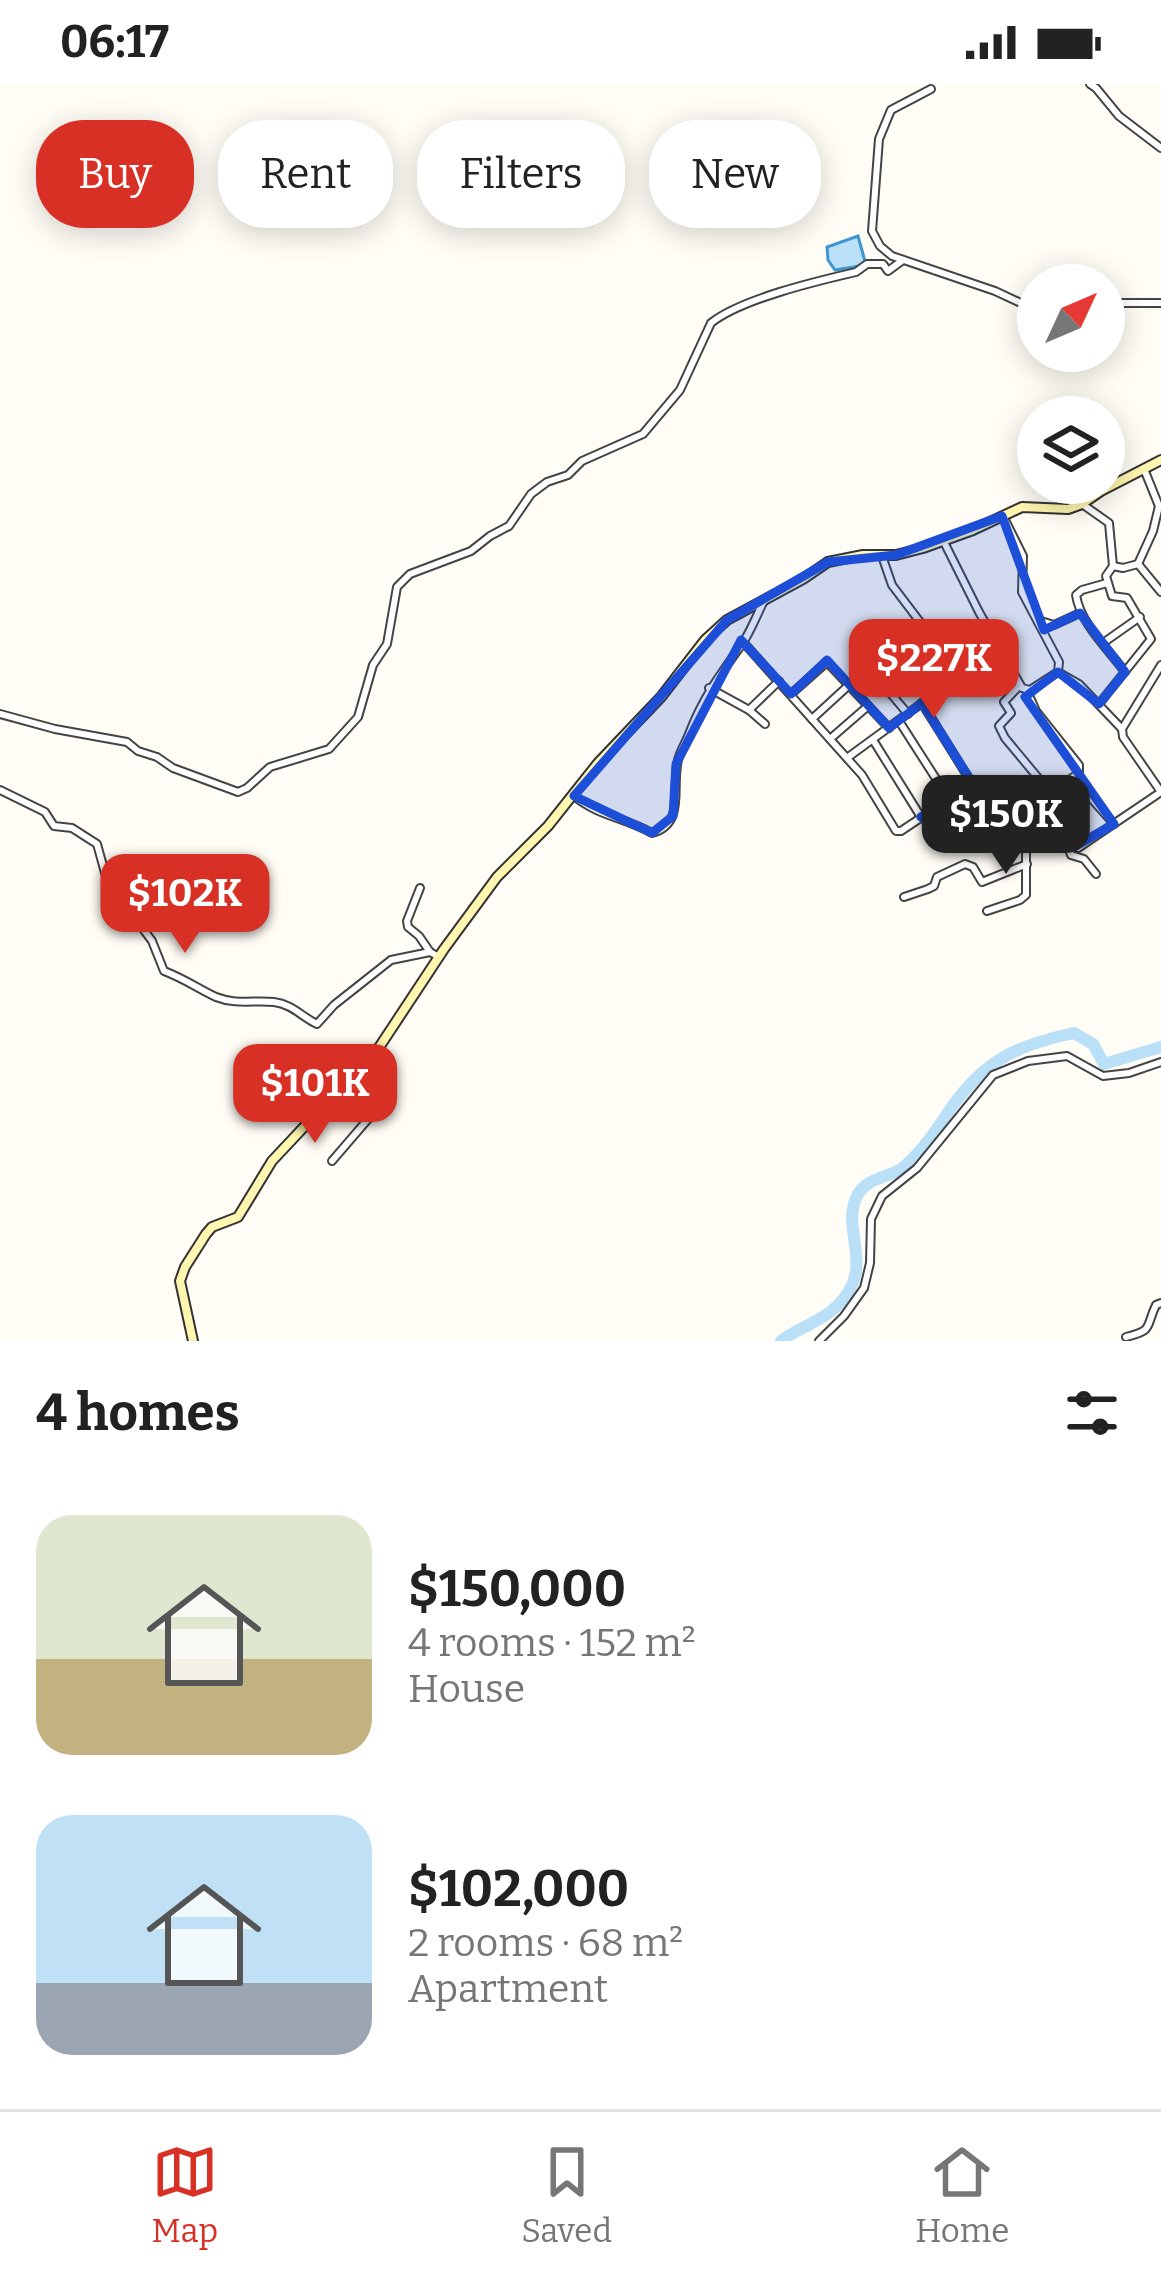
<!DOCTYPE html>
<meta charset="utf-8">
<style>
:root{--surface:#fff;--page:#f6f6f6;--text:#222;--muted:#767676;--line:#e0e0e0;--accent:#d93025}
body{margin:0;font-family:Bitter,serif;background:var(--page);color:var(--text);height:100vh;display:flex;flex-direction:column;font-size:45px;white-space:nowrap}
*{box-sizing:border-box;margin:0}
p{font-size:39px;color:var(--muted)}
.icon{flex:none;width:66px;height:66px;fill:none;stroke:currentColor;stroke-width:2;stroke-linecap:round;stroke-linejoin:round}
.map{position:relative;height:1257px;overflow:hidden}
.sheet{display:flex;flex-direction:column;background:var(--surface);flex:1}
.sheet>*{flex:none}
.hud{position:absolute;left:36px;top:36px;width:1089px;height:108px;display:flex;gap:24px}
.needle{width:78px;rotate:46deg}
.fabs{position:absolute;left:1017px;top:180px;display:grid;gap:24px}
.fabs a{display:grid;place-items:center;width:108px;height:108px;border-radius:50%;background:var(--surface);box-shadow:0 6px 30px #0003;font-size:60px}
.price{position:absolute;translate:-50% -102px;padding:0 27px;border-radius:24px;background:var(--accent);color:#fff;font-size:39px;line-height:78px;filter:drop-shadow(0 3px 6px #0008)}
.price::after{content:'';position:absolute;left:50%;top:72px;width:36px;height:27px;margin-left:-18px;background:inherit;clip-path:polygon(0 0,100% 0,50% 100%)}
.price.current{background:#222;color:#fff}
ul{padding:0;list-style:none}
li{display:flex;align-items:center;gap:36px;height:300px;padding:0 36px}
li span{display:grid;place-items:center;flex:none;width:336px;height:240px;border-radius:36px;color:#555}
li>.icon{margin-inline-start:auto}
span .icon{width:144px;height:144px;fill:#fffc;stroke-width:1}
li b{font-size:51px}
h2{display:flex;justify-content:space-between;align-items:center;height:144px;padding:0 36px;font-size:51px}
.tag{padding:0 42px;border-radius:48px;background:var(--surface);box-shadow:0 6px 30px #0003;font-size:42px;line-height:108px}
.tag.current{background:var(--accent);color:#fff}
.status{display:flex;justify-content:space-between;align-items:center;height:84px;padding:0 60px;background:var(--surface);direction:ltr}
.status svg{height:33px;fill:currentColor}
.tab-bar{display:flex;justify-content:space-around;align-items:center;height:168px;border-top:3px solid var(--line);background:var(--surface);font-size:33px;color:var(--muted)}
.tab-bar a{display:grid;justify-items:center;gap:6px}
.tab-bar .current{color:var(--accent)}
.map>svg:first-child{display:block}
.water{fill:#b9e0f7;stroke:#3f96cf;stroke-width:3}
.lines{fill:none;stroke-linecap:round;stroke-linejoin:round}
.river{stroke:#b9e0f7;stroke-width:12}
.minor-casing{stroke:#444;stroke-width:10}
.secondary-casing{stroke:#333;stroke-width:12}
.minor{stroke:#fff;stroke-width:6}
.secondary{stroke:#fff6b0;stroke-width:8}
.marked{fill:#1d4ed8;fill-opacity:0.2;stroke:#1d4ed8;stroke-width:9;stroke-linejoin:round}
</style>
<div class="status"><b>06:17</b><svg viewBox="0 0 49 12"><path d="M0 12V9h3v3zM5 12V6h3v6zM10 12V3h3v9zM15 12V0h3v12zM26 1h20v11H26zM47 4h2v5h-2z"/></svg></div>
<div class="map">
<svg width="1161" height="1257" viewBox="0 0 1161 1257">
<rect width="100%" height="100%" fill="#fffdf5"/>
<!-- water -->
<path class="water" d="M 858,152 L 866,181 L 835,186 L 828,176 L 827,163 Z"/>
<g class="lines">
<!-- river -->
<path class="river" d="M 781,1257 C 798,1244 821,1238 836,1223 C 879,1182 838,1146 858,1110 C 869,1092 891,1094 905,1082 C 924,1065 937,1045 951,1024 C 985,976 1017,961 1074,949 L 1093,960 L 1104,980 L 1161,963"/>
<!-- minor casing -->
<g class="minor-casing">
<g id="minor">
<path d="M 1090,0 L 1096,4 L 1119,32 L 1161,64"/>
<path d="M 931,5 L 891,26 L 879,55 L 872,147 L 880,162 L 892,172 L 995,207 L 1038,227"/>
<path d="M 1104,219 L 1161,219"/>
<path d="M 1082,420 L 1109,439 L 1113,482 L 1123,484 L 1138,480 L 1161,508"/>
<path d="M 943,456 L 979,528 L 1022,604 L 1030,606 L 1058,588 L 1059,578 L 1022,508 L 1023,472 L 1003,432"/>
<path d="M 882,472 L 892,501 L 942,567 L 940,575 L 916,591"/>
<path d="M 1138,480 L 1153,447 L 1159,422 L 1144,385"/>
<path d="M 1107,499 L 1082,506 L 1076,511 C 1080,539 1108,565 1125,588"/>
<path d="M 1041,537 L 1054,541 L 1080,529"/>
<path d="M 744,559 L 862,691 L 896,747 L 901,747 L 970,701 L 970,696 L 922,619"/>
<path d="M 1103,559 L 1140,533"/>
<path d="M 942,567 L 953,571 L 970,591"/>
<path d="M 1058,588 L 1079,600 L 1122,645 L 1123,653 L 1161,708"/>
<path d="M 1020,601 L 1004,618 L 1011,629 L 999,642 L 1005,654 L 1044,701 L 1066,698 L 1079,689 L 1079,681 L 1036,627 L 1027,607"/>
<path d="M 709,604 L 749,626 L 765,640"/>
<path d="M 791,610 L 827,578 L 889,644"/>
<path d="M 1099,620 L 1151,555 L 1127,514 L 1112,512 L 1106,492 L 1113,482"/>
<path d="M 749,626 L 779,597"/>
<path d="M 0,630 L 55,645 L 127,658 L 138,667 L 157,673 L 173,684 L 238,708 L 247,704 L 270,683 L 329,665 L 358,633 L 373,581 L 387,560 L 397,503 L 410,490 L 471,467 L 490,452 L 509,442 L 531,410 L 547,398 L 568,391 L 582,377 L 643,350 L 680,306 L 711,239 C 741,215 817,197 856,188 L 867,180 L 883,180 L 888,187 L 903,176"/>
<path d="M 908,630 L 881,598 L 897,580 L 905,579 L 935,612"/>
<path d="M 812,635 L 849,601"/>
<path d="M 899,637 L 949,715"/>
<path d="M 1122,645 L 1161,581"/>
<path d="M 830,655 L 868,622"/>
<path d="M 873,656 L 921,733 L 943,744"/>
<path d="M 847,674 L 922,619 L 1004,574"/>
<path d="M 1074,695 L 1114,740"/>
<path d="M 0,706 L 45,728 L 54,742 L 72,744 L 97,760 L 107,796 L 152,857 L 164,887 C 183,894 199,905 216,913 C 236,921 254,916 274,918 C 292,920 302,933 317,940 L 334,921 L 391,876 L 430,868"/>
<path d="M 574,712 C 598,732 626,734 652,749 C 686,740 671,703 678,676 C 680,667 686,658 689,650 C 703,613 720,591 742,560 C 751,547 757,530 764,517"/>
<path d="M 930,753 L 978,725 L 1036,717 C 1054,728 1059,753 1078,764 L 1161,708"/>
<path d="M 1065,755 L 1071,771 L 1084,775 L 1096,790"/>
<path d="M 1014,758 L 1044,758 L 1059,748"/>
<path d="M 420,804 L 407,837 L 408,843 L 419,852 L 430,868 L 439,873"/>
<path d="M 904,813 L 928,805 L 934,802 L 937,793 L 965,780 L 973,783 L 982,798 L 1027,780"/>
<path d="M 987,827 L 1020,816 L 1026,811 L 1026,759"/>
<path d="M 332,1077 L 369,1034 C 374,1019 371,995 364,981"/>
<path d="M 1126,1253 C 1154,1246 1145,1244 1156,1221 L 1161,1219"/>
<path d="M 819,1257 L 844,1232 L 864,1204 L 870,1179 L 871,1135 L 882,1112 L 917,1084 L 993,991 L 1028,977 L 1067,972 L 1103,992 L 1129,989 L 1161,978"/>
</g>
</g>
<!-- secondary casing -->
<g class="secondary-casing">
<path id="secondary" d="M 193,1257 L 180,1197 L 185,1183 L 206,1150 L 212,1143 L 238,1133 L 272,1077 L 380,962 L 444,865 L 497,793 L 548,742 L 598,679 L 661,613 L 705,556 L 727,536 L 803,495 L 828,478 L 863,471 L 896,471 L 923,464 L 973,446 L 1022,423 L 1068,425 L 1082,420 L 1101,407 L 1161,376"/>
</g>
<!-- minor -->
<use href="#minor" class="minor"/>
<!-- secondary -->
<use href="#secondary" class="secondary"/>
</g>
<!-- marked area -->
<path class="marked" d="M 1002,432 L 1044,546 L 1080,529 L 1125,588 L 1099,620 L 1058,588 L 1025,613 L 1114,740 L 1074,763 L 1041,716 L 978,725 L 943,744 L 921,733 L 974,702 L 922,619 L 889,644 L 827,576 L 791,610 L 741,556 L 676,680 L 673,732 L 652,749 L 574,712 L 727,536 L 828,478 L 896,471 Z"/>
</svg>
<div class="fabs">
<a><svg class="needle" viewBox="-14 -14 28 28"><path d="M0-13l5 13h-10z" fill="#e53935"/><path d="M0 13l5-13h-10z" fill="#767676"/></svg></a>
<a><svg class="icon" aria-label="layers" viewBox="0 0 24 24"><path d="M12 4l9 5-9 5-9-5zM3 14l9 5 9-5"/></svg></a>
</div>
<b class="price" style="left:934px;top:637px">$227K</b>
<b class="price current" style="left:1006px;top:793px">$150K</b>
<b class="price" style="left:185px;top:872px">$102K</b>
<b class="price" style="left:315px;top:1062px">$101K</b>
<div class="hud">
<a class="tag current">Buy</a>
<a class="tag">Rent</a>
<a class="tag">Filters</a>
<a class="tag">New</a>
</div>
</div>
<section class="sheet">
<h2>4 homes<svg class="icon" aria-label="filters" viewBox="0 0 24 24"><path d="M4 7h16M4 17h16"/><circle cx="9" cy="7" r="2"/><circle cx="15" cy="17" r="2"/></svg></h2>
<ul>
<li><span style="background:linear-gradient(#dfe7d0 60%,#c2b280 0)"><svg class="icon" aria-label="home" viewBox="0 0 24 24"><path d="M3 11l9-7 9 7M6 9v11h12V9"/></svg></span><div><b>$150,000</b><p>4 rooms · 152 m²</p><p>House</p></div></li>
<li><span style="background:linear-gradient(#bfe0f5 70%,#9aa5b1 0)"><svg class="icon" aria-label="home" viewBox="0 0 24 24"><path d="M3 11l9-7 9 7M6 9v11h12V9"/></svg></span><div><b>$102,000</b><p>2 rooms · 68 m²</p><p>Apartment</p></div></li>
</ul>
</section>
<nav class="tab-bar">
<a class="current"><svg class="icon" aria-label="map" viewBox="0 0 24 24"><path d="M3 6l6-2 6 2 6-2v14l-6 2-6-2-6 2zM9 4v14M15 6v14"/></svg>Map</a>
<a><svg class="icon" aria-label="saved" viewBox="0 0 24 24"><path d="M7 4h10v16l-5-4-5 4z"/></svg>Saved</a>
<a><svg class="icon" aria-label="home" viewBox="0 0 24 24"><path d="M3 11l9-7 9 7M6 9v11h12V9"/></svg>Home</a>
</nav>
